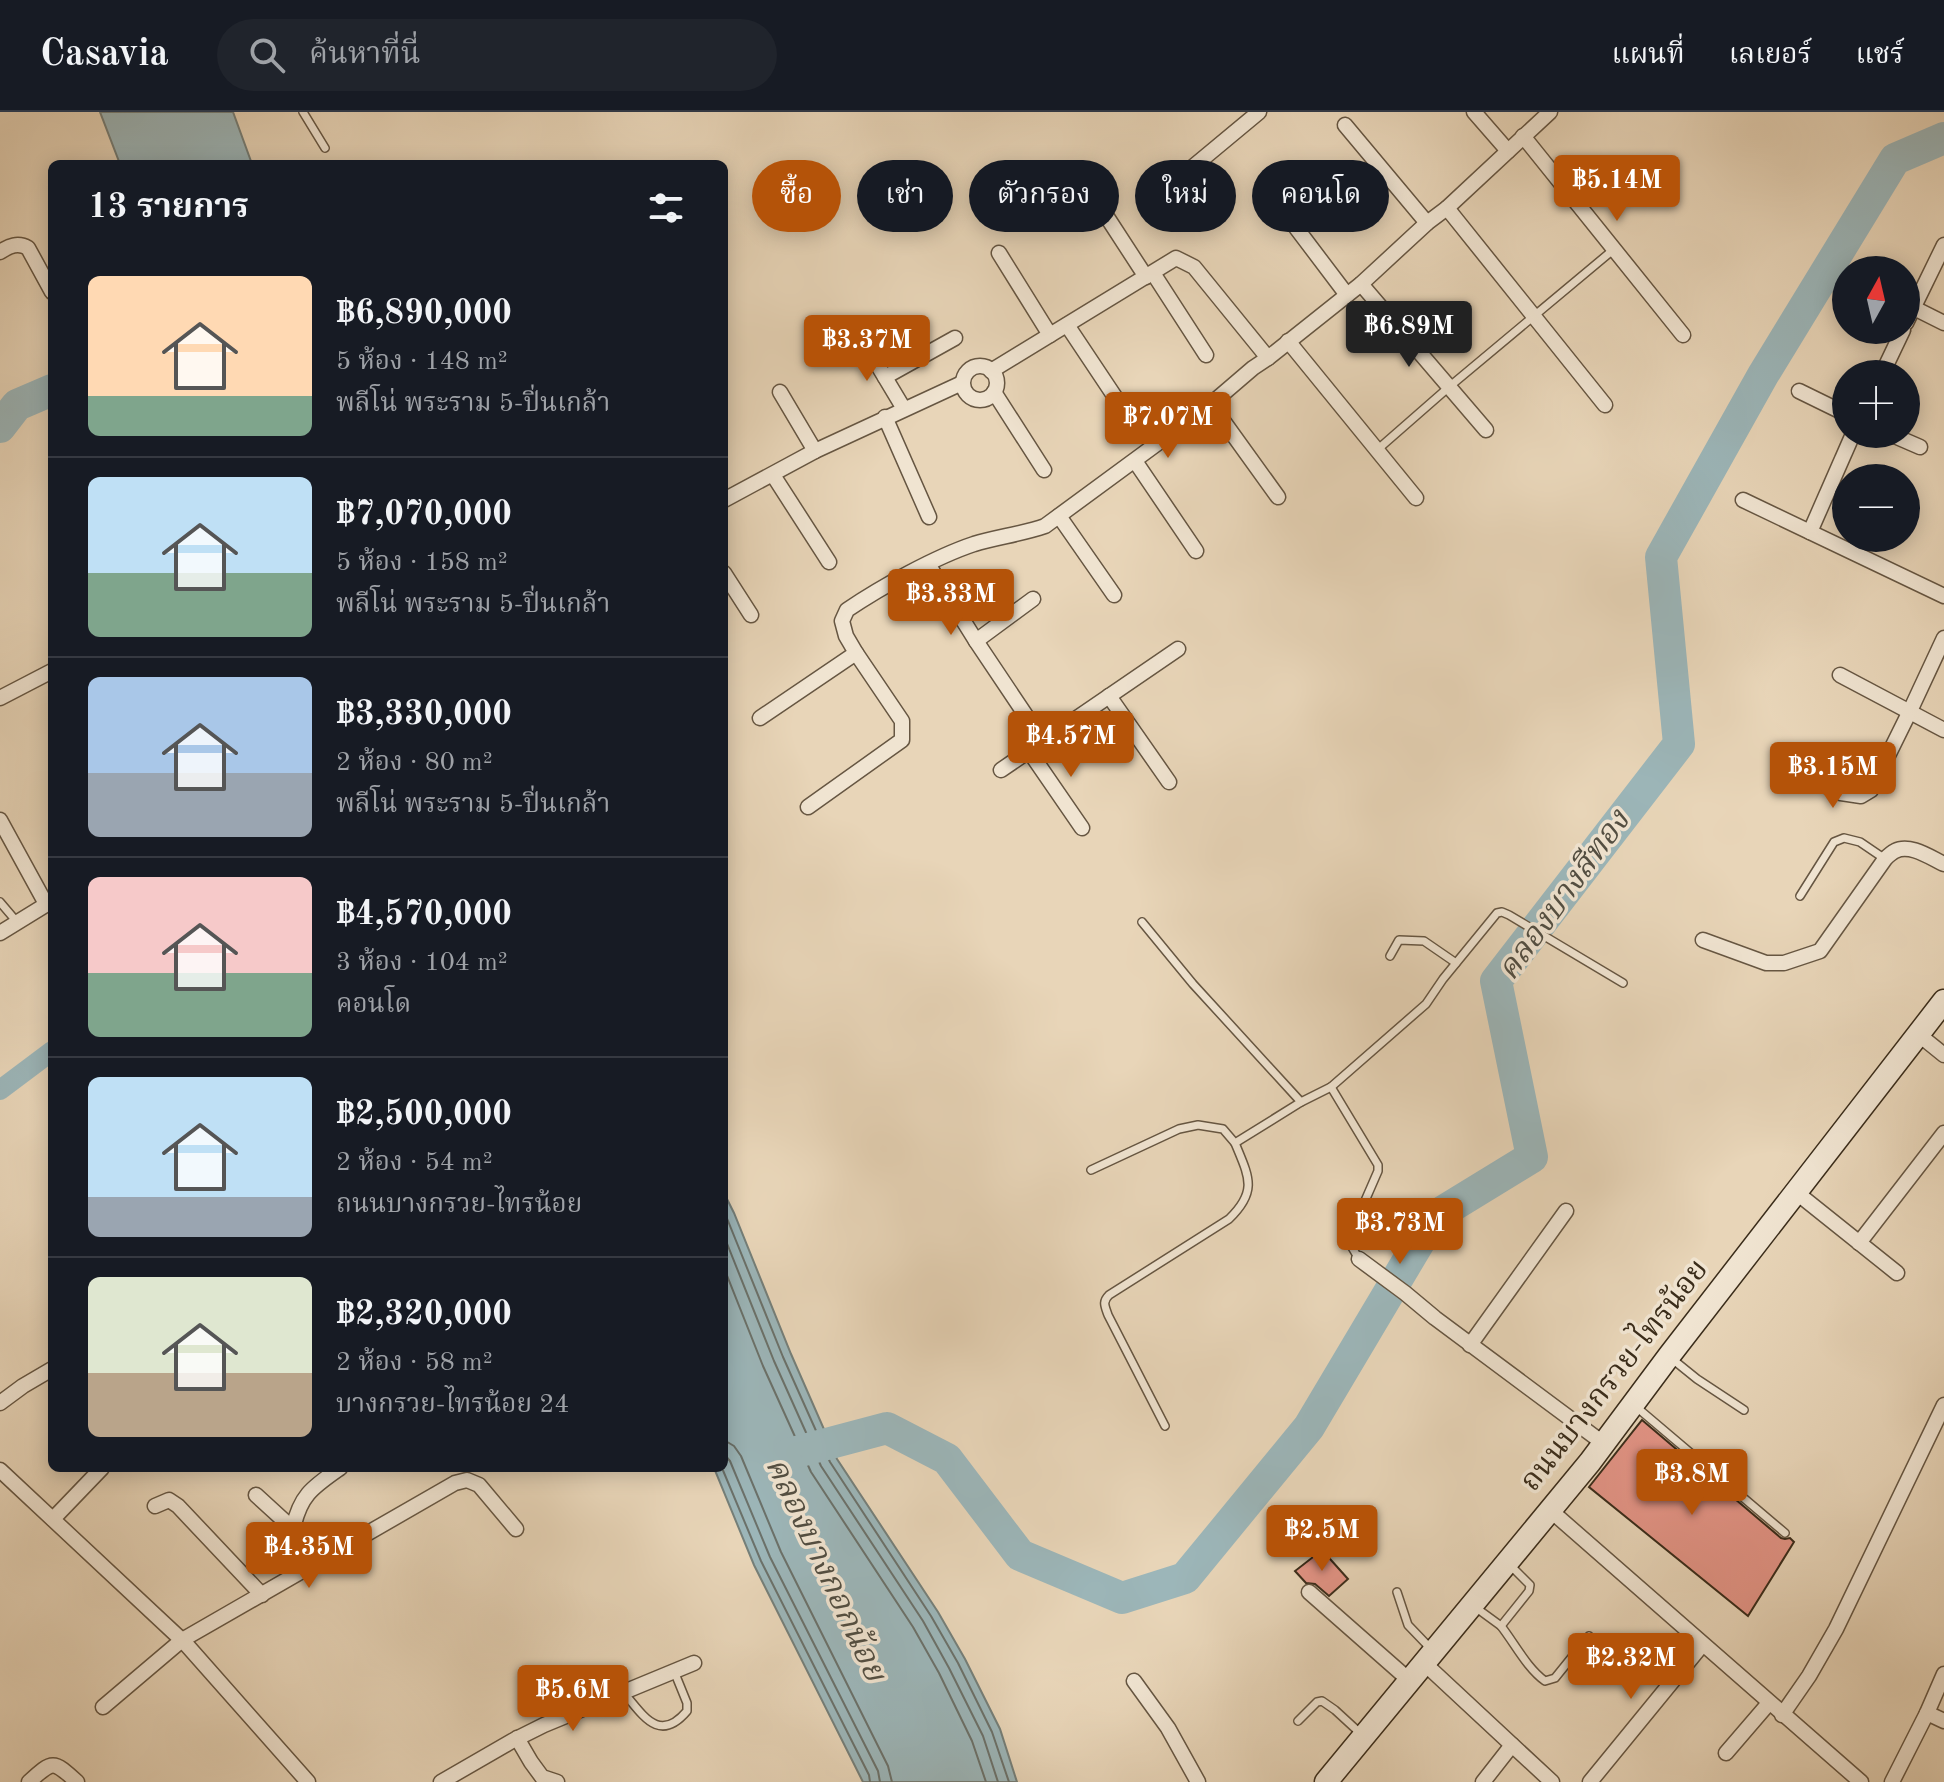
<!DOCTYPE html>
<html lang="th">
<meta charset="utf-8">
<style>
:root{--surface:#171b24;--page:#20242c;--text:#f1f3f6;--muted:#9ea1a6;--line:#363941;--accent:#b45309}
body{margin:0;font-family:"Old Standard TT","Noto Serif Thai",serif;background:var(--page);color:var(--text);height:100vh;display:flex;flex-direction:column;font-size:30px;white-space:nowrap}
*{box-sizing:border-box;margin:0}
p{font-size:26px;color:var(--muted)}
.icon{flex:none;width:44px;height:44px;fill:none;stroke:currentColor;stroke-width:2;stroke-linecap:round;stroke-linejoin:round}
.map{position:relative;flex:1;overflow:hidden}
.panel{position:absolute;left:48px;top:48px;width:680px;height:1312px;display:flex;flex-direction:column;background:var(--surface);border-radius:12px;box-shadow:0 4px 20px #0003}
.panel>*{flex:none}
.hud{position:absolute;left:752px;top:48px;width:760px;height:72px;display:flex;gap:16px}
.needle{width:52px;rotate:8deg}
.buttons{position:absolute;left:1832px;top:144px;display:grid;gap:16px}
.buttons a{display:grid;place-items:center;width:88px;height:88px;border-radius:50%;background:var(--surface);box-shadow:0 4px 20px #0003;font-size:40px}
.price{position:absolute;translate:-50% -68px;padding:0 18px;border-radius:8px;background:var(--accent);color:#fff;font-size:26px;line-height:52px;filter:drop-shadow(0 2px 4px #0008)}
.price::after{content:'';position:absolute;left:50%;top:48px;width:24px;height:18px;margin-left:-12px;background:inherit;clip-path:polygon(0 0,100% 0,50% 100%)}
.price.on{background:#222;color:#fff}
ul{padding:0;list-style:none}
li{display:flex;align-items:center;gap:24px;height:200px;padding:0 40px}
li+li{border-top:2px solid var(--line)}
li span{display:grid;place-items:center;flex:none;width:224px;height:160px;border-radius:12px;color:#555}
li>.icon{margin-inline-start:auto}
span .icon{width:96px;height:96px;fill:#fffc;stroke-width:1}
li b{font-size:34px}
h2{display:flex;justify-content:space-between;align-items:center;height:96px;padding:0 40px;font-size:34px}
.tag{padding:0 28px;border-radius:36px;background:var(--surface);box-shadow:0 4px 20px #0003;font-size:28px;line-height:72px}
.tag.on{background:var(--accent);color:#fff}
header{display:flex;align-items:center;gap:48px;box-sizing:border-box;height:112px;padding:0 40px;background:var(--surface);border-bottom:2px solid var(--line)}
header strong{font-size:38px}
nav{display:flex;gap:44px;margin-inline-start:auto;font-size:28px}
.search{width:560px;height:72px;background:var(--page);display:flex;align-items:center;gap:20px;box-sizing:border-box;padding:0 28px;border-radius:44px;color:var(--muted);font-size:30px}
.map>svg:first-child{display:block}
.water{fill:#9cb6b9;stroke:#757f79;stroke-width:2}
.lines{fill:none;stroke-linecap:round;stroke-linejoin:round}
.shore{stroke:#6b716a;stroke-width:2}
.canal{stroke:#9cb6b9;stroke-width:20}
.river{stroke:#9cb6b9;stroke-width:32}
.building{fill:#e39486;stroke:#3a2c1a;stroke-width:2}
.lane-casing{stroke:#665642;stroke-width:10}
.street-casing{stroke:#665642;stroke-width:17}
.secondary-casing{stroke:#3a2c1a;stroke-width:25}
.lane{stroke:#f0e4d1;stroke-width:7}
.street{stroke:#f0e4d1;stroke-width:14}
.secondary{stroke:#f0e4d1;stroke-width:22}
.labels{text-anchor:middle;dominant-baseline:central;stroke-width:7;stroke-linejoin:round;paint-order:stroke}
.street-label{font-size:30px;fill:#3a2c1a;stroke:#f0e4d1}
.water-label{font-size:32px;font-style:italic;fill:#524e42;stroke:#f0e4d1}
</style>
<header>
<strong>Casavia</strong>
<div class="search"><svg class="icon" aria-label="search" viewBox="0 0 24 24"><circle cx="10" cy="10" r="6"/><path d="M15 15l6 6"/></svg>ค้นหาที่นี่</div>
<nav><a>แผนที่</a><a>เลเยอร์</a><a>แชร์</a></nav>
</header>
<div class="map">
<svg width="1944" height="1670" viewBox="0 0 1944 1670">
<rect width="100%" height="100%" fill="#e8d5b8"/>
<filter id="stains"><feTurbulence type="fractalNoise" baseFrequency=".0025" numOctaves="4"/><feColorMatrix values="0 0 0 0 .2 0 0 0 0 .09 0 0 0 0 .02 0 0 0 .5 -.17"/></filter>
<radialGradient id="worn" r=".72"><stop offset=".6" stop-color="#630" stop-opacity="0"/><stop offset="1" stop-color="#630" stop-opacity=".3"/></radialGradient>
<!-- water -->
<g class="water">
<path d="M 100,0 L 233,0 L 252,52 L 120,52 Z"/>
<path d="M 724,1081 L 734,1101 L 791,1242 L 837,1347 L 938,1500 L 965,1547 L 1000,1617 L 1017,1670 L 863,1670 L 754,1453 L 714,1356 L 724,1356 Z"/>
</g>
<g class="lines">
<!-- shore -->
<g class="shore">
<path d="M 724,1099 L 783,1245 L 830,1350 L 931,1504 L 958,1551 L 992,1620 L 1009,1670"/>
<path d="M 724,1124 L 774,1249 L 821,1354 L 923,1509 L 949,1556 L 983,1624 L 998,1670"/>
<path d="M 724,1156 L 763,1254 L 811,1360 L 913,1515 L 939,1561 L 972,1629 L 986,1670"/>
<path d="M 724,1328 L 734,1334 L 741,1344 L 781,1440 L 888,1654 L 892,1670"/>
<path d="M 724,1342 L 730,1349 L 770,1445 L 878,1659 L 880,1670"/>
<path d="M 722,1356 L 761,1449 L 869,1663 L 870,1670"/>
</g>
<!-- canal -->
<path class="canal" d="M 0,978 L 52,939"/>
<!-- river -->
<g class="river">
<path d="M 0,315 L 17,293 L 52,278"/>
<path d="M 789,1342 L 887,1316 L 947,1347 L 1020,1443 L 1122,1486 L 1185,1466 L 1309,1315 L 1434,1105 L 1532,1045 L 1496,869 L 1679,632 L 1661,445 L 1763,263 L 1895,47 L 1944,26"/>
</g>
</g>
<!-- building -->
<g class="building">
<path d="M 1642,1308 L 1781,1426 L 1785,1427 L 1790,1426 L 1794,1430 L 1748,1504 L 1589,1375 Z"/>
<path d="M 1322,1438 L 1348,1467 L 1329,1484 L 1315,1472 L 1306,1471 L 1295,1459 Z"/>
</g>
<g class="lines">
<!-- lane casing -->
<g class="lane-casing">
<g id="lane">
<path d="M 303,0 L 325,36"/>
<path d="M 1377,338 L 1449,275 L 1613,138"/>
<path d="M 1800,784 L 1834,730 L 1844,726 L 1860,730 L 1885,747"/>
<path d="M 0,790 L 17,810"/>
<path d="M 1142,810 L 1193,872 L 1301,990"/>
<path d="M 1390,844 L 1399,828 L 1424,829 L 1456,851"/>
<path d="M 1331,975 L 1426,892 L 1443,867 L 1497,801 L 1502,800 L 1509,803 L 1623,871"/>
<path d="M 1091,1058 L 1179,1017 L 1198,1013 L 1223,1017 L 1235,1031 L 1301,990 L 1331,975 L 1378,1053 L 1378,1059 L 1351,1121 L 1350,1132 L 1359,1147"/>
<path d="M 1671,1246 L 1697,1267 L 1744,1298"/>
<path d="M 1634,1293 L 1785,1421"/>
<path d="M 1165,1314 L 1108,1203 C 1105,1194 1102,1190 1109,1183 L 1229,1107 C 1258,1079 1249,1065 1235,1031"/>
<path d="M 1397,1480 L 1408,1513 L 1432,1538"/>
<path d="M 1475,1495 L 1501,1514 L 1529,1479 L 1530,1473 L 1511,1454"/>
<path d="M 1501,1514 C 1515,1532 1527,1556 1545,1569 L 1555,1566 L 1589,1524"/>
<path d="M 624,1581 C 643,1603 659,1632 687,1599 L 687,1591 L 674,1559"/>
<path d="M 1298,1609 L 1317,1590 L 1322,1589 L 1335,1598 L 1360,1621"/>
</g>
</g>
<!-- street casing -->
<g class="street-casing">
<g id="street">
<path d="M 1474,0 L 1508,39"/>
<path d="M 1345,13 L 1427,111"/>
<path d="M 1523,24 L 1683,223"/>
<path d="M 1182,64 L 1259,0"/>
<path d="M 1266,76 L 1347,183"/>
<path d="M 1094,85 L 1146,165"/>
<path d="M 1447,96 L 1605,293"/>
<path d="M 0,140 C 9,134 18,130 28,136 L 52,180"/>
<path d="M 999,141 L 1050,223"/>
<path d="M 1153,161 L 1206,243"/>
<path d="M 1361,172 L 1486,318"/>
<path d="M 1906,192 L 1944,211"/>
<path d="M 1906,211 L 1944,133"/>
<path d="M 1067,213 L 1129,306"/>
<path d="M 862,227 L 904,297"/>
<path d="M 1288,229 L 1416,386"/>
<circle cx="980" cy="271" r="17"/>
<path d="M 991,259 L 1176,146 L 1194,155 L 1268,246"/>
<path d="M 1882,262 L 1903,218"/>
<path d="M 885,265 L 955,226"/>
<path d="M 1799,279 L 1846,302"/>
<path d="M 780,280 L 815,339"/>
<path d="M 994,280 L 1044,358"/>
<path d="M 1211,292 L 1278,385"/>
<path d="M 885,305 L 929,405"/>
<path d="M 1890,322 L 1920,335"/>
<path d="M 1135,349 L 1196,439"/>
<path d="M 773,363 L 829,450"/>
<path d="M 724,388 L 815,339 L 962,271"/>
<path d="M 1743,388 L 1944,484"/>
<path d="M 1059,404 L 1114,483"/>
<path d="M 1810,420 L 1853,322"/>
<path d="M 928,452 L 976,529 L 1043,629"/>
<path d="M 724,461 L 751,503"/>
<path d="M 976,529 L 1033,487"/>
<path d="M 1840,563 L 1944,618"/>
<path d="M 1109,584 L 1169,670"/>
<path d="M 0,586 L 52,559"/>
<path d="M 760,606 L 856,541 L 846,524 L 842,509 L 847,498 C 881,475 935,445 974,432 C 997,425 1022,422 1045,414 L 1211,292 L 1253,256 L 1268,246 L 1361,172 L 1427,111 L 1447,96 L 1550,0"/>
<path d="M 1029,639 L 1082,716"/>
<path d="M 1001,658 L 1178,537"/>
<path d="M 1795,659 L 1841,681 L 1861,684 L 1871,678 L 1910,599 L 1944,526"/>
<path d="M 808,695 L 902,628 L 902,609 L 856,541"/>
<path d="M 0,708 L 46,792"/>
<path d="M 0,821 L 52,789"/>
<path d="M 1703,828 L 1766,851 L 1784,851 L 1820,839 L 1885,747 C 1888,744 1891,741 1895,739 C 1910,731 1931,746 1944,752"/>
<path d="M 1918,922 L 1944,943"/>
<path d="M 1797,1081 L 1897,1161"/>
<path d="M 1859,1131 L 1944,1021"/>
<path d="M 1359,1147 L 1405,1181 L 1435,1206 L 1603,1331"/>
<path d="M 1470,1233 L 1566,1099"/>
<path d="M 0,1291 L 23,1274 L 52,1257"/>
<path d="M 0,1358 L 185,1531 L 308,1670"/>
<path d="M 256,1383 L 303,1426 L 321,1448"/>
<path d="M 155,1394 L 169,1388 L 178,1394 L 262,1483"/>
<path d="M 1550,1398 L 1861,1670"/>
<path d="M 53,1407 L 102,1356"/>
<path d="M 293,1417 C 300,1383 313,1375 340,1356"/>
<path d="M 1309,1480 L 1409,1568"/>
<path d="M 1424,1551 L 1552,1670"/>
<path d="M 1134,1569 L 1168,1616 L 1198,1670"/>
<path d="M 103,1595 L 182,1528 L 455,1371 L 467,1368 L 479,1373 L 516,1417"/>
<path d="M 1927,1601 L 1944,1609"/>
<path d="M 1782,1603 L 1809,1564 L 1836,1517 L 1944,1293"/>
<path d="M 517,1626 L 531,1650 L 542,1665 L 557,1670"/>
<path d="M 1726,1641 L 1769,1591"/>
<path d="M 29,1670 C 53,1648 53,1648 77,1670"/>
<path d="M 441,1670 L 512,1629 L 544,1613 L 694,1551"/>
<path d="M 1483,1670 L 1512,1633"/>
<path d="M 1590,1670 L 1702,1533"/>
<path d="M 1892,1670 L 1927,1601 L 1944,1562"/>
</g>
</g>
<!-- secondary casing -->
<g class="secondary-casing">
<path id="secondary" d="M 1326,1670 L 1590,1350 L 1669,1244 L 1944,889"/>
</g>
<!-- lane -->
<use href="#lane" class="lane"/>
<!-- street -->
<use href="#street" class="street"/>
<!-- secondary -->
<use href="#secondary" class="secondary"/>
</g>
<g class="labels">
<!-- street labels -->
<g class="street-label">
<text transform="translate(1615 1264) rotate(-52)">ถนนบางกรวย-ไทรน้อย</text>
</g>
<!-- water labels -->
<g class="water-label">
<text transform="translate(1565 784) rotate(-54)">คลองบางสีทอง</text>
<text transform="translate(824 1458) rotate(65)">คลองบางกอกน้อย</text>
</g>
</g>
<rect width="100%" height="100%" filter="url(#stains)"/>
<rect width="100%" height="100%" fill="url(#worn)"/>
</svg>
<div class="buttons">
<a><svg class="needle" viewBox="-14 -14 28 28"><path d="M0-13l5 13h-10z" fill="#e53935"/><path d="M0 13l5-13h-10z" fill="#9ea1a6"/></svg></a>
<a>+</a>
<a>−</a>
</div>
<b class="price" style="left:1617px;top:111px">฿5.14M</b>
<b class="price on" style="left:1409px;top:257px">฿6.89M</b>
<b class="price" style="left:867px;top:271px">฿3.37M</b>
<b class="price" style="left:1168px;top:348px">฿7.07M</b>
<b class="price" style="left:951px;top:525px">฿3.33M</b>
<b class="price" style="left:1071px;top:667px">฿4.57M</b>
<b class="price" style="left:1833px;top:698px">฿3.15M</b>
<b class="price" style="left:1400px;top:1154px">฿3.73M</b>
<b class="price" style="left:1692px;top:1405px">฿3.8M</b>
<b class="price" style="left:1322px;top:1461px">฿2.5M</b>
<b class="price" style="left:309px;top:1478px">฿4.35M</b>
<b class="price" style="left:1631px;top:1589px">฿2.32M</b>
<b class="price" style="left:573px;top:1621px">฿5.6M</b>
<div class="hud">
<a class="tag on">ซื้อ</a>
<a class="tag">เช่า</a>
<a class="tag">ตัวกรอง</a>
<a class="tag">ใหม่</a>
<a class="tag">คอนโด</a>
</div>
<section class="panel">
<h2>13 รายการ<svg class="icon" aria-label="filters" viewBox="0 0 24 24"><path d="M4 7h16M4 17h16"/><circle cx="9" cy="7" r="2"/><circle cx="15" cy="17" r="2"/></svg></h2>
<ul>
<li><span style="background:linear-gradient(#ffd9b3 75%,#7fa58c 0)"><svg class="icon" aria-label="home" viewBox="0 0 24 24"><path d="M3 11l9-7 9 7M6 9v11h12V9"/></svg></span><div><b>฿6,890,000</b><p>5 ห้อง · 148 m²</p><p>พลีโน่ พระราม 5-ปิ่นเกล้า</p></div></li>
<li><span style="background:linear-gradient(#bfe0f5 60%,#7fa58c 0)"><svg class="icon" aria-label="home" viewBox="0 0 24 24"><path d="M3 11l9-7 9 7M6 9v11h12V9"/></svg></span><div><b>฿7,070,000</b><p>5 ห้อง · 158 m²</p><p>พลีโน่ พระราม 5-ปิ่นเกล้า</p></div></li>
<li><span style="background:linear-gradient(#a9c7e8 60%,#9aa5b1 0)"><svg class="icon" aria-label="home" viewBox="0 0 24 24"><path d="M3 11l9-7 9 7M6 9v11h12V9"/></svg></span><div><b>฿3,330,000</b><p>2 ห้อง · 80 m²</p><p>พลีโน่ พระราม 5-ปิ่นเกล้า</p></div></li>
<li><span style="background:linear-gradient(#f6c9c9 60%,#7fa58c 0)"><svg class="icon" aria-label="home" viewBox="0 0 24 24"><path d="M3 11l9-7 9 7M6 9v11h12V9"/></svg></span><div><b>฿4,570,000</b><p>3 ห้อง · 104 m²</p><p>คอนโด</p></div></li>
<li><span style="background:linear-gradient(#bfe0f5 75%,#9aa5b1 0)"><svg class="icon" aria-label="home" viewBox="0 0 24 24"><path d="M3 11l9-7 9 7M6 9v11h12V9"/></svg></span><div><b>฿2,500,000</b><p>2 ห้อง · 54 m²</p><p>ถนนบางกรวย-ไทรน้อย</p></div></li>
<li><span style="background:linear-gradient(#dfe7d0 60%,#b9a48a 0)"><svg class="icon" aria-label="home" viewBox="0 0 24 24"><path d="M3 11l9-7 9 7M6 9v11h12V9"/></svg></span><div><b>฿2,320,000</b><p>2 ห้อง · 58 m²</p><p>บางกรวย-ไทรน้อย 24</p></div></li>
</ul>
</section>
</div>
